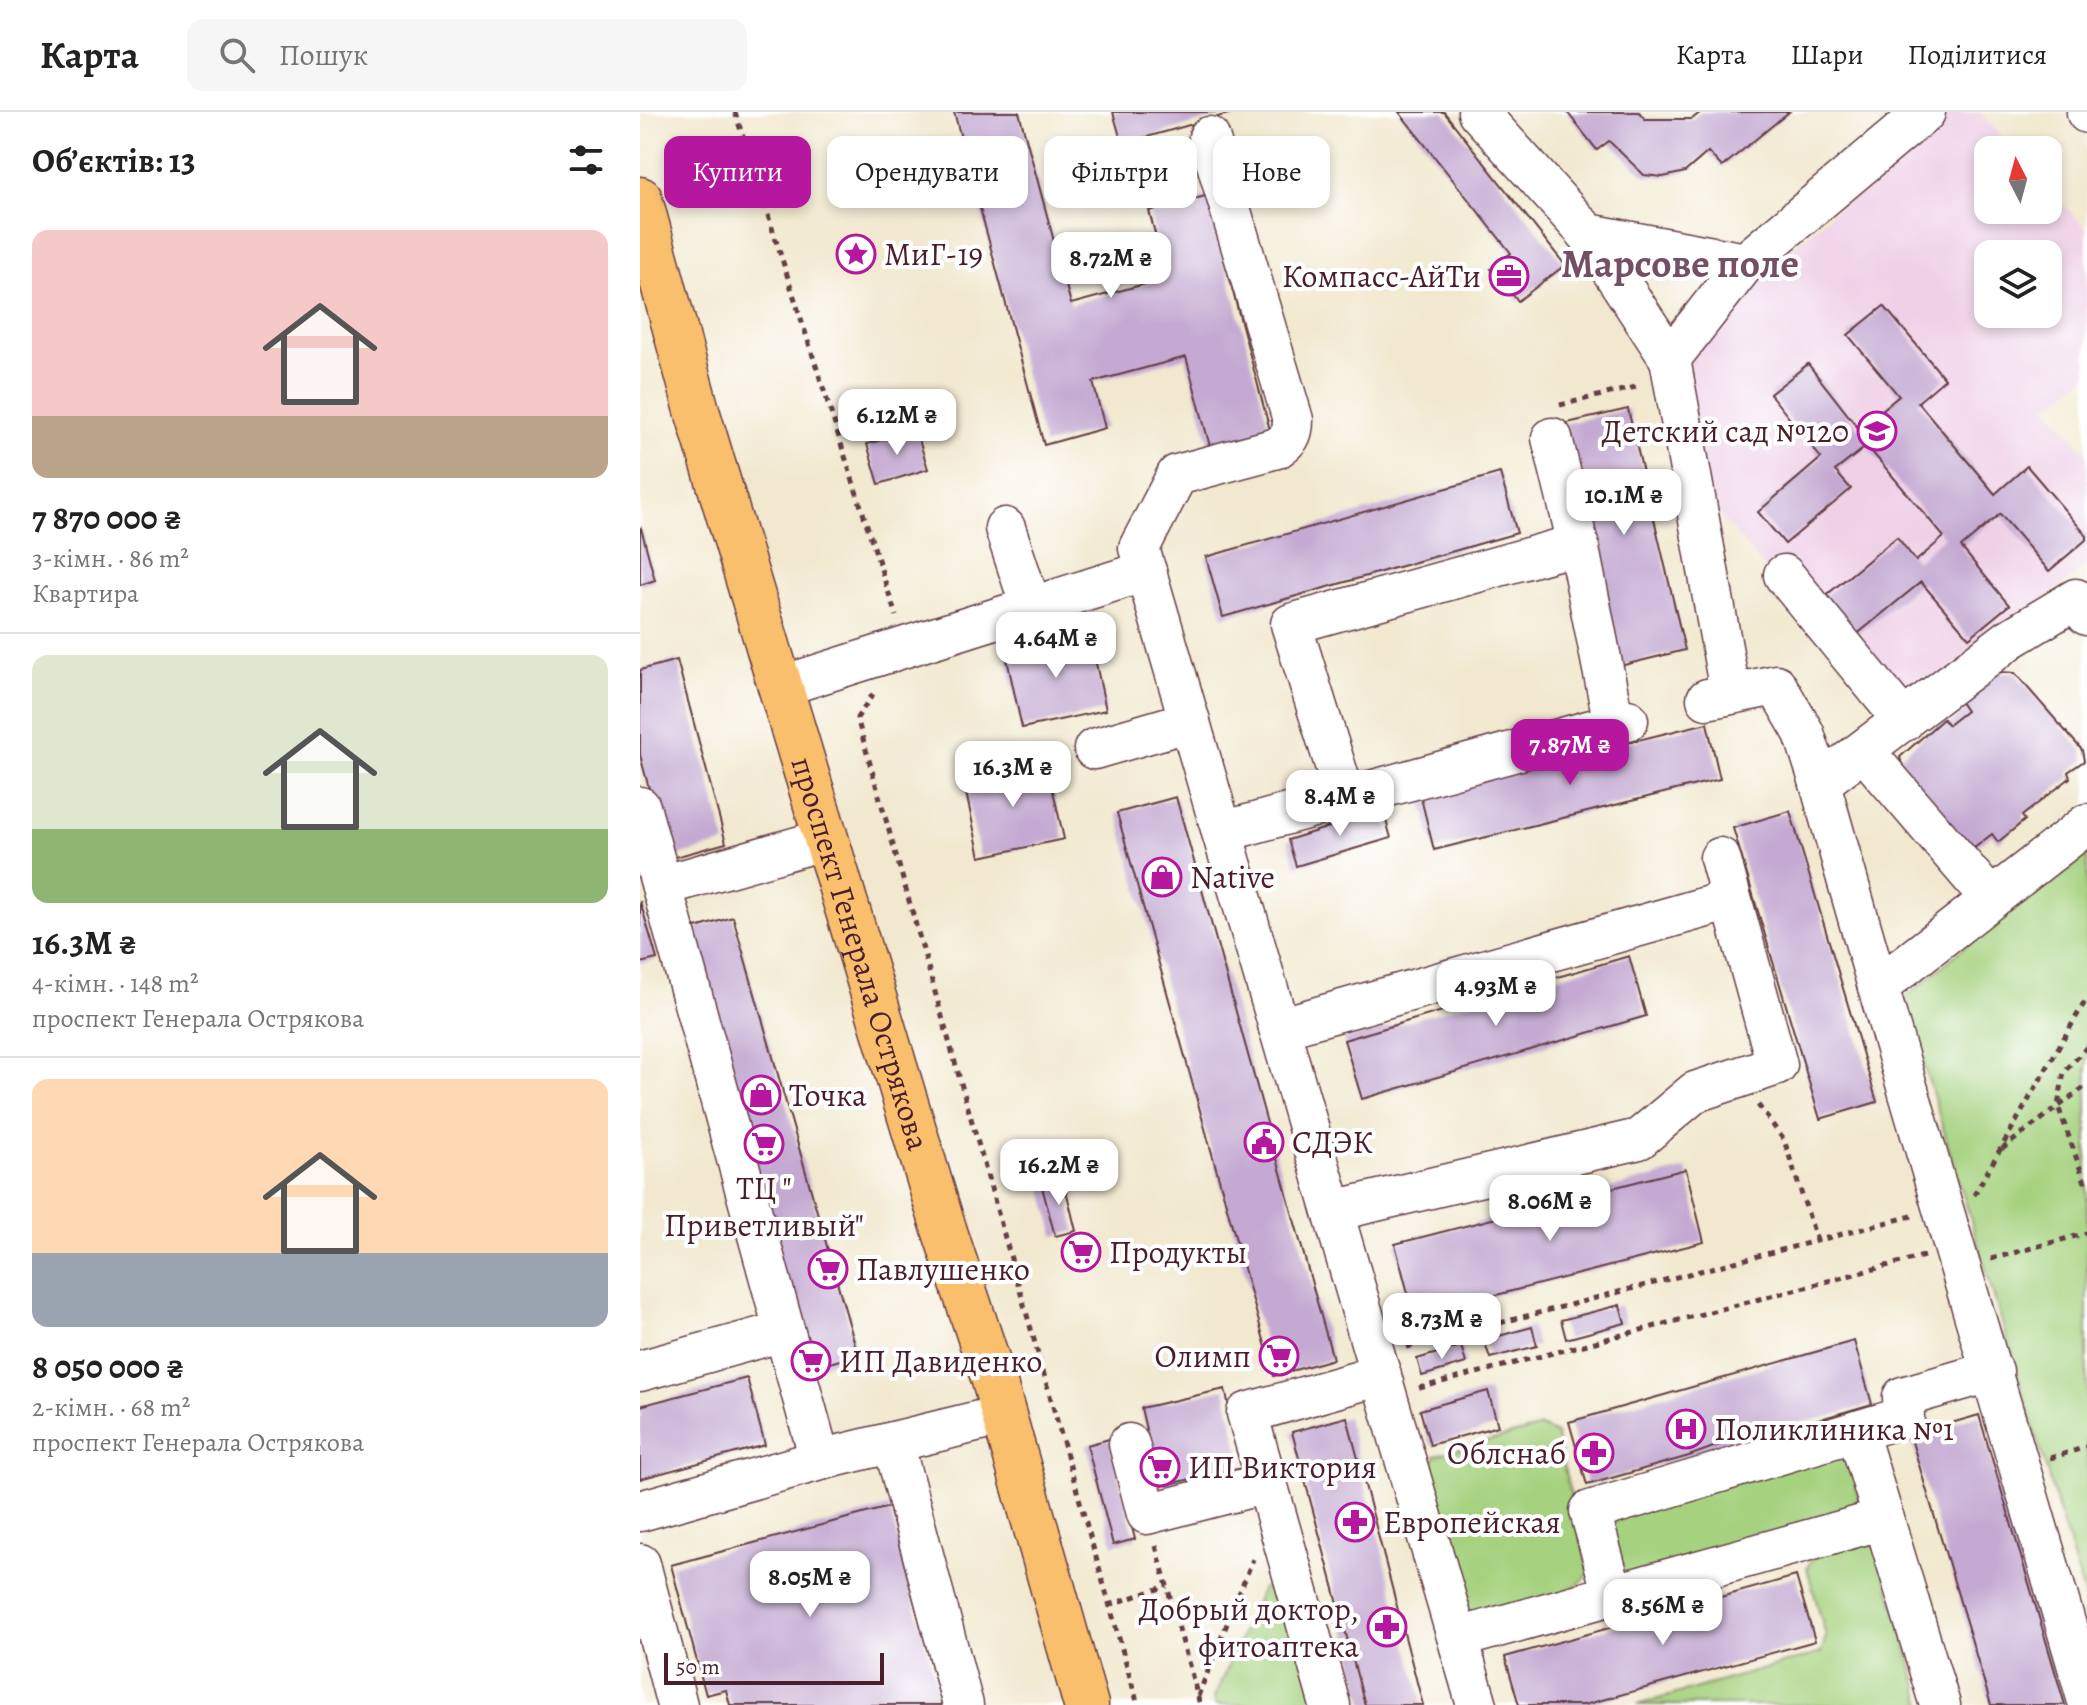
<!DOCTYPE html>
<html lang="uk">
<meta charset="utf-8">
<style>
:root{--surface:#fff;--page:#f6f6f6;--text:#222;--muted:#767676;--line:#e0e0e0;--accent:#b5179e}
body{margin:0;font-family:Alegreya,serif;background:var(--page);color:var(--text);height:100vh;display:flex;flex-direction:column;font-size:30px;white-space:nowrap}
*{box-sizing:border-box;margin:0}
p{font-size:26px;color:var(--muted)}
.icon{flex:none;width:44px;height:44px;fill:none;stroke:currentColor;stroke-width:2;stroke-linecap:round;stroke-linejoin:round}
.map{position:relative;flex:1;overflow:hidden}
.details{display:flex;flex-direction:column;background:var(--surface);width:640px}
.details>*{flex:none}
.top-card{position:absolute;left:24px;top:24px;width:760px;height:72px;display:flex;gap:16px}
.needle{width:52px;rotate:354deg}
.fabs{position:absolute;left:1334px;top:24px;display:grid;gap:16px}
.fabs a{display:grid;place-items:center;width:88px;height:88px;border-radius:16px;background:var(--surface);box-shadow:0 4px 12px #0003;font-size:40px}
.scale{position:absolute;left:24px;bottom:20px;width:220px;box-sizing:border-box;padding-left:8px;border:4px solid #4a1f2b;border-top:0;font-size:22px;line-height:28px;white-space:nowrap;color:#4a1f2b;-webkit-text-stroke:6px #fff;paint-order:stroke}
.price{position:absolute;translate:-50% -68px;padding:0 18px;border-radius:16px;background:#fff;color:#222;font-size:26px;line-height:52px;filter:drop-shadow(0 2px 4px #0008)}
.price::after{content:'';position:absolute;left:50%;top:48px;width:24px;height:18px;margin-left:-12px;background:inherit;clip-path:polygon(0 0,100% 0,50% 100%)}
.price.active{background:var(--accent);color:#fff}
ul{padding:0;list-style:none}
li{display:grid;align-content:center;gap:16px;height:424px;padding:0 32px}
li+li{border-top:2px solid var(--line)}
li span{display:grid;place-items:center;height:248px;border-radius:16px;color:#555}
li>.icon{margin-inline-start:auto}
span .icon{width:144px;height:144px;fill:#fffc;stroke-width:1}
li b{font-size:34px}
h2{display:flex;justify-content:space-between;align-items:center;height:96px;padding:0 32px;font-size:34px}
.pill{padding:0 28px;border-radius:16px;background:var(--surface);box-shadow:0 4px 12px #0003;font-size:28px;line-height:72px}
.pill.active{background:var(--accent);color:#fff}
header{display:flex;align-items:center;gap:48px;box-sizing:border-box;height:112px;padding:0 40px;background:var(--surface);border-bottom:2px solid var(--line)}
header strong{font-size:38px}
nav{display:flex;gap:44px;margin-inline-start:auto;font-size:28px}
.search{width:560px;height:72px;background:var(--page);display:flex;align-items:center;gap:20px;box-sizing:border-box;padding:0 28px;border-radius:16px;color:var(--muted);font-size:30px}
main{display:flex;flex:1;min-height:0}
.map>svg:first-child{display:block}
.built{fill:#efd0e7;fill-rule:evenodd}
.green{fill:#a6d27f;stroke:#787855;stroke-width:2}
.building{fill:#c4aad2}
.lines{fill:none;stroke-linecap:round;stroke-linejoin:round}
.minor-casing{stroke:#633d44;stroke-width:43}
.major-casing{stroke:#633d44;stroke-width:47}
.path{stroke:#633d44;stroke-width:5;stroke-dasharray:6 6;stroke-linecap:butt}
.minor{stroke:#fff;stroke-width:40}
.major{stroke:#f9bf6d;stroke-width:44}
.labels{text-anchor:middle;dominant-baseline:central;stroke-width:8;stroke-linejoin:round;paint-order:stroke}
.poi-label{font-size:32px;fill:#4a1f2b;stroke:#fff;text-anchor:start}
.street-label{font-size:32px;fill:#4a1f2b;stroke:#fff}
.district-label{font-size:40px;font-weight:bold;fill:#755065;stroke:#fff}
</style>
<header>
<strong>Карта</strong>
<div class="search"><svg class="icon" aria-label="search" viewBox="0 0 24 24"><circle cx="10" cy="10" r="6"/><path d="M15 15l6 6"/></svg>Пошук</div>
<nav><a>Карта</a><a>Шари</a><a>Поділитися</a></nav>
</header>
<main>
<section class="details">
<h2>Об’єктів: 13<svg class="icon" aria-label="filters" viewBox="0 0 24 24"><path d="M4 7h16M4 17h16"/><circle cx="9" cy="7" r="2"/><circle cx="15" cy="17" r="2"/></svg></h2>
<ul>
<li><span style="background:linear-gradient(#f6c9c9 75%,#b9a48a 0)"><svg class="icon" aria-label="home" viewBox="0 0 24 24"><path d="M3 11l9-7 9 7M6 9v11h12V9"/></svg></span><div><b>7 870 000 ₴</b><p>3-кімн. · 86 m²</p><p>Квартира</p></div></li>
<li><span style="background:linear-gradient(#dfe7d0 70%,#8fb573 0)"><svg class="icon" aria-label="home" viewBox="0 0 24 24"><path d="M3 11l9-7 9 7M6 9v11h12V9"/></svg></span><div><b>16.3M ₴</b><p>4-кімн. · 148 m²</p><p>проспект Генерала Острякова</p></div></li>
<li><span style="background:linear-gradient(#ffd9b3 70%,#9aa5b1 0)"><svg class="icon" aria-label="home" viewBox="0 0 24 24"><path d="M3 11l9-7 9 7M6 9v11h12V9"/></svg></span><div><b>8 050 000 ₴</b><p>2-кімн. · 68 m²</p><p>проспект Генерала Острякова</p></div></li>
</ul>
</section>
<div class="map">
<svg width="1447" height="1593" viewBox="0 0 1447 1593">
<rect width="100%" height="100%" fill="#fff"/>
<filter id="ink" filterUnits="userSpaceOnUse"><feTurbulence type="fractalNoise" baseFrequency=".0125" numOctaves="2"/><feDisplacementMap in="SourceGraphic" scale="16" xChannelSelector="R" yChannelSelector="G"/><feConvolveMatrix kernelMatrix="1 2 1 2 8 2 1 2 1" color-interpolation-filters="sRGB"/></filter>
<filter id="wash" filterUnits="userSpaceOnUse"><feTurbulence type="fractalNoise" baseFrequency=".006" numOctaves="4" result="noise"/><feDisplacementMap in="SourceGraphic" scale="32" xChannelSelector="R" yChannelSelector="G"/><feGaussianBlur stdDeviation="1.8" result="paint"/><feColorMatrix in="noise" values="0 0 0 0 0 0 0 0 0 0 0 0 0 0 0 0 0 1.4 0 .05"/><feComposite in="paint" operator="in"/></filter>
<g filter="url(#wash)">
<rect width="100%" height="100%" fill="#f2e8cf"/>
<!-- built -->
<path class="built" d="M 1312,0 L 1340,0 L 1375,38 L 1348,38 L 1348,98 L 1408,98 L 1408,75 L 1447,118 L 1447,264 L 1408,294 L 1447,343 L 1447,453 L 1255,610 L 1057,376 L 1034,253 L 1117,166 ZM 1348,142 L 1408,142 L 1408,202 L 1348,202 Z"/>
<!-- green -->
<g class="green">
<path d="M 1447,731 L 1447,1492 L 1264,887 Z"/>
<path d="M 901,1315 L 916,1322 L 949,1460 C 940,1483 868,1496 843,1503 L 829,1500 L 786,1360 L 796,1343 Z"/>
<path d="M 1195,1340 L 1212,1345 L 1220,1398 L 992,1462 L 977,1458 L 972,1408 Z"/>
<path d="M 1220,1428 L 1238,1436 L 1283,1593 L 997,1593 L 1181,1541 L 1186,1524 L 1167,1456 L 1174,1443 Z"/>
<path d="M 644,1475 L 680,1593 L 576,1593 L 574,1586 L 622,1476 Z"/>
</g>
<g id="blocks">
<!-- building -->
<g class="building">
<path d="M 314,0 L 379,0 L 431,192 L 527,166 L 509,99 L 584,79 L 581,135 L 631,322 L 571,338 L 546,245 L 453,270 L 465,316 L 404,333 Z"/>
<path d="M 473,0 L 592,0 L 592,1 L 482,32 Z"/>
<path d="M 759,0 L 804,0 L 925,153 L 878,189 L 851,157 L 871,141 Z"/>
<path d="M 927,0 L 999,0 L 1005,7 L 1052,7 L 1061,0 L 1149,0 L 1082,55 L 1068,40 L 1045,60 L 1023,65 L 1004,63 L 969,29 L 957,38 Z"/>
<path d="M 1244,194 L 1305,267 L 1278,290 L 1355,382 L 1387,354 L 1447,424 L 1447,427 L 1409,459 L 1360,402 L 1321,435 L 1369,493 L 1329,526 L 1281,470 L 1216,523 L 1184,485 L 1257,425 L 1276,449 L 1304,425 L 1227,334 L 1195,359 L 1211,377 L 1145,432 L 1118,400 L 1181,346 L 1130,282 L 1168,252 L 1219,317 L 1259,284 L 1208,223 Z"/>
<path d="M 988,297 L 1045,538 L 980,554 L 923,312 Z"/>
<path d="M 276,318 L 288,357 L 239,372 L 227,332 Z"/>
<path d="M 860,361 L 877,421 L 583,505 L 566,445 Z"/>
<path d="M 1,416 L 15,468 L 0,473 L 0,417 Z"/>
<path d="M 449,519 L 466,598 L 382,616 L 365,538 Z"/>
<path d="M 37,548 L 86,731 L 28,747 L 0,643 L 0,558 Z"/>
<path d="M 1360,560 L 1375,561 L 1442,638 L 1444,649 L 1428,660 L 1430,666 L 1382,704 L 1385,708 L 1358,730 L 1352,722 L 1329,740 L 1263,657 L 1260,645 L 1303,607 L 1308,613 L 1326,599 L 1320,590 Z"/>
<path d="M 1067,611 L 1080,667 L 794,738 L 780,682 Z"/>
<path d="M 406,648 L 424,727 L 340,745 L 323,667 Z"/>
<path d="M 536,685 L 693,1247 L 634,1264 L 477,701 Z"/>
<path d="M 743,698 L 751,726 L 656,754 L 648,728 Z"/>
<path d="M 1150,699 L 1237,990 L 1180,1007 L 1093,716 Z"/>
<path d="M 0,789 L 17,847 L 0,851 Z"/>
<path d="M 93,805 L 218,1243 L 161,1259 L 36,822 Z"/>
<path d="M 989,844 L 1006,904 L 722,987 L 704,928 Z"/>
<path d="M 1046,1057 L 1064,1130 L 774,1204 L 755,1132 Z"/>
<path d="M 423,1066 L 436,1119 L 415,1124 L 401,1071 Z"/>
<path d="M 980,1193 L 985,1211 L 926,1227 L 921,1208 Z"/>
<path d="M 892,1215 L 897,1234 L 850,1246 L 844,1228 Z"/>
<path d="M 1214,1229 L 1232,1292 L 1184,1306 L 1117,1319 L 1049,1344 L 947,1373 L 929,1310 Z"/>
<path d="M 821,1234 L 826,1251 L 782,1264 L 777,1247 Z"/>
<path d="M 107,1266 L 125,1333 L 0,1367 L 0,1294 Z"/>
<path d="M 585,1277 L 603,1356 L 519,1374 L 501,1296 Z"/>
<path d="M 848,1279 L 858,1314 L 790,1333 L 780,1298 Z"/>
<path d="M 1339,1303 L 1425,1593 L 1351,1593 L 1270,1323 Z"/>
<path d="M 707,1305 L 783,1593 L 725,1593 L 652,1320 Z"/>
<path d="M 469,1327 L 495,1427 L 473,1433 L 447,1333 Z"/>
<path d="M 249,1395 L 302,1593 L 90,1593 L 86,1578 L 66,1583 L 31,1453 Z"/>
<path d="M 1156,1464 L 1175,1529 L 944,1593 L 879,1593 L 865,1545 Z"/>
</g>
</g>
</g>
<g filter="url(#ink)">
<use href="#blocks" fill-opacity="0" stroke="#633d44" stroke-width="2"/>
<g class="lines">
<!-- minor casing -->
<g class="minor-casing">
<g id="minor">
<path d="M 838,0 L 948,122 L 1105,151"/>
<path d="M 1447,0 L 1447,1"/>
<path d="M 569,25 L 653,308 C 653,323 649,328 637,336 L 537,363 L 499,436 L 837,1593"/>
<path d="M 948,122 L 1030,247 L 1090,580"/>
<path d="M 1030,247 L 1105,151 L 1285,0"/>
<path d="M 912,326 L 938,432 L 974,612"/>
<path d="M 365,416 L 391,495"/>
<path d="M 1144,463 L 1264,609"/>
<path d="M 139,575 L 506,459"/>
<path d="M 1067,587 L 1136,573 L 1164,621 L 1180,671 L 1370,527 L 1436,487 L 1447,503"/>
<path d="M 454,637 L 550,609"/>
<path d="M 1224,639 L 1351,787"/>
<path d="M 1180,671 C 1265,977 1359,1281 1447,1586"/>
<path d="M 705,685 L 651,512 L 938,432"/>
<path d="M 0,695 L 180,1348"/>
<path d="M 582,720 L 988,608"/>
<path d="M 22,774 L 186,727"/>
<path d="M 1238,875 L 1447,712"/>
<path d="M 639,916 L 1091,788"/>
<path d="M 693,1099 L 999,1027 L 1055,980 L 1137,953 L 1080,746"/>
<path d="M 0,1259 L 144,1219"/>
<path d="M 1217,1319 L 1300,1593"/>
<path d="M 253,1330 L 323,1593"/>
<path d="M 489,1332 L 507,1402 L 627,1371"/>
<path d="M 0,1399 L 180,1348 L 364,1303"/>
<path d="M 0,1452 L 37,1593"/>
<path d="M 973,1483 L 950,1399 L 1264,1305 L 1263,1285 L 1353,1259"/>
<path d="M 818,1526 L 1244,1407"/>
<path d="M 690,1593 L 607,1301 L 741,1263"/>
</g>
</g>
<!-- major casing -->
<g class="major-casing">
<g id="major">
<path id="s1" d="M 0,87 L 58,302 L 303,1114 L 353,1265 L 446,1593"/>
</g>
</g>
<!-- path -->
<g class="path">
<path d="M 95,0 L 256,504"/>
<path d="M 920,293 L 1000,274"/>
<path d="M 233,582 L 217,606 L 498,1593"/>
<path d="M 1447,935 L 1424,960 L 1418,994 L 1447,1076"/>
<path d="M 1118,993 L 1144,1028 L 1177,1129"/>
<path d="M 1362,1037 L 1447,973"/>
<path d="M 1334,1083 L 1447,886"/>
<path d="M 1351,1147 L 1447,1121"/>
<path d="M 767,1235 L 1272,1104"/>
<path d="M 779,1276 L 1284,1144"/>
<path d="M 1410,1346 L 1447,1335"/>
<path d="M 516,1434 L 560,1593"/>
<path d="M 469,1493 L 527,1474"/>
<path d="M 558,1584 L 613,1447"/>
</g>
<!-- minor -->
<use href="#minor" class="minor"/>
<!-- major -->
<use href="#major" class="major"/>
</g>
</g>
<!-- icons -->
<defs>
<g id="sight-ring" transform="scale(2)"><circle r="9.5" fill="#fff" stroke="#b5179e" stroke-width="1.5"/><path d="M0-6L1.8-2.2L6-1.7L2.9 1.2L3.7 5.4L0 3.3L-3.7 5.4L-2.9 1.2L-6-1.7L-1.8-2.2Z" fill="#b5179e"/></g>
<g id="office-ring" transform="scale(2)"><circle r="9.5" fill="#fff" stroke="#b5179e" stroke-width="1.5"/><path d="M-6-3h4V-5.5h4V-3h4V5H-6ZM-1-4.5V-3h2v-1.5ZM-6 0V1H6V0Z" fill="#b5179e"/></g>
<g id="school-ring" transform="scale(2)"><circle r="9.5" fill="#fff" stroke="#b5179e" stroke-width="1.5"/><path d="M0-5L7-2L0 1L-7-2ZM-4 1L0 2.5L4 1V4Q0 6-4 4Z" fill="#b5179e"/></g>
<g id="shop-ring" transform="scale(2)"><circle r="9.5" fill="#fff" stroke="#b5179e" stroke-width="1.5"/><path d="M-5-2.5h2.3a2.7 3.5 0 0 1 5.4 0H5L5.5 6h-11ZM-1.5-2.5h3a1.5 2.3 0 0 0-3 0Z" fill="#b5179e"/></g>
<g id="civic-ring" transform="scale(2)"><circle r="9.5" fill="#fff" stroke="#b5179e" stroke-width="1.5"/><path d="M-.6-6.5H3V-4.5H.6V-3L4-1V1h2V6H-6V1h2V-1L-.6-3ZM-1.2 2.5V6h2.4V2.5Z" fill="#b5179e"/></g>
<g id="supermarket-ring" transform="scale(2)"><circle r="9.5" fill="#fff" stroke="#b5179e" stroke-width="1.5"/><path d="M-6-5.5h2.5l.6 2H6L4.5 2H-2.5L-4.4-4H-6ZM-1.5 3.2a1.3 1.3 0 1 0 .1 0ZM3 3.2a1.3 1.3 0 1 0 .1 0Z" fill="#b5179e"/></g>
<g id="hospital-ring" transform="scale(2)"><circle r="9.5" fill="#fff" stroke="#b5179e" stroke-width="1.5"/><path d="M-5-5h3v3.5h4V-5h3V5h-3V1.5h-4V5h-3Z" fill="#b5179e"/></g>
<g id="pharmacy-ring" transform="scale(2)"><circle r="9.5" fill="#fff" stroke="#b5179e" stroke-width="1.5"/><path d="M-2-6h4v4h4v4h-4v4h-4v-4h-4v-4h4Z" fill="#b5179e"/></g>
</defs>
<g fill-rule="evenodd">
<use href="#sight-ring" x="216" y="142"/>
<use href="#office-ring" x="869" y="164"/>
<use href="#school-ring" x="1237" y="319"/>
<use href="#shop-ring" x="522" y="765"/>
<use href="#shop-ring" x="121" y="983"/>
<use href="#civic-ring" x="624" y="1030"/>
<use href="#supermarket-ring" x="124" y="1032"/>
<use href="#supermarket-ring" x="441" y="1140"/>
<use href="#supermarket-ring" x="188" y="1157"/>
<use href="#supermarket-ring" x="639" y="1244"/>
<use href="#supermarket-ring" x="171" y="1249"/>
<use href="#hospital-ring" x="1046" y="1317"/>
<use href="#pharmacy-ring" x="954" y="1341"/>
<use href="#supermarket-ring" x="520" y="1355"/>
<use href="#pharmacy-ring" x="715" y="1410"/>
<use href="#pharmacy-ring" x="747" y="1515"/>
</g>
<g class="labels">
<!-- poi labels -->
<g class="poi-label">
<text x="244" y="142">МиГ-19</text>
<text x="841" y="164" text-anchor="end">Компасс-АйТи</text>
<text x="1209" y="319" text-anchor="end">Детский сад №120</text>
<text x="550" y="765">Native</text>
<text x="149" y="983">Точка</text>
<text x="652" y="1030">СДЭК</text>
<text x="124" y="1076" text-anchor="middle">ТЦ "<tspan x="124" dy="37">Приветливый"</tspan></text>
<text x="469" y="1140">Продукты</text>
<text x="216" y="1157">Павлушенко</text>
<text x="611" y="1244" text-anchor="end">Олимп</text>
<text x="199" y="1249">ИП Давиденко</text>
<text x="1074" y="1317">Поликлиника №1</text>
<text x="926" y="1341" text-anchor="end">Облснаб</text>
<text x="548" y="1355">ИП Виктория</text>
<text x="743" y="1410">Европейская</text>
<text x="719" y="1497" text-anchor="end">Добрый доктор,<tspan x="719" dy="37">фитоаптека</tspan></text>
</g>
<!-- street labels -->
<g class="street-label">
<text stroke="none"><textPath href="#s1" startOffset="786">проспект Генерала Острякова</textPath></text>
</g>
<!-- district labels -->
<g class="district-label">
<text x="1040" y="151">Марсове поле</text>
</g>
</g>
</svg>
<div class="fabs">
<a><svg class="needle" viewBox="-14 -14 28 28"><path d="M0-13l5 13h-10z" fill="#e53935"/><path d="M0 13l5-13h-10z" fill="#767676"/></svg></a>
<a><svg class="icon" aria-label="layers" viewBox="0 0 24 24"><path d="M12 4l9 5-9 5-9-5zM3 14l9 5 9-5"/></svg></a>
</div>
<div class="scale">50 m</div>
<b class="price" style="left:471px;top:188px">8.72M ₴</b>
<b class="price" style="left:257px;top:345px">6.12M ₴</b>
<b class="price" style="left:984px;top:425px">10.1M ₴</b>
<b class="price" style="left:416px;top:568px">4.64M ₴</b>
<b class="price active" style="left:930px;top:675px">7.87M ₴</b>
<b class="price" style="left:373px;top:697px">16.3M ₴</b>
<b class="price" style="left:700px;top:726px">8.4M ₴</b>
<b class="price" style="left:856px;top:916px">4.93M ₴</b>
<b class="price" style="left:419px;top:1095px">16.2M ₴</b>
<b class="price" style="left:910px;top:1131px">8.06M ₴</b>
<b class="price" style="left:802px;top:1249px">8.73M ₴</b>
<b class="price" style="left:170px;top:1507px">8.05M ₴</b>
<b class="price" style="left:1023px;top:1535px">8.56M ₴</b>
<div class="top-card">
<a class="pill active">Купити</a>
<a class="pill">Орендувати</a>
<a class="pill">Фільтри</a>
<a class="pill">Нове</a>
</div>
</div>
</main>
